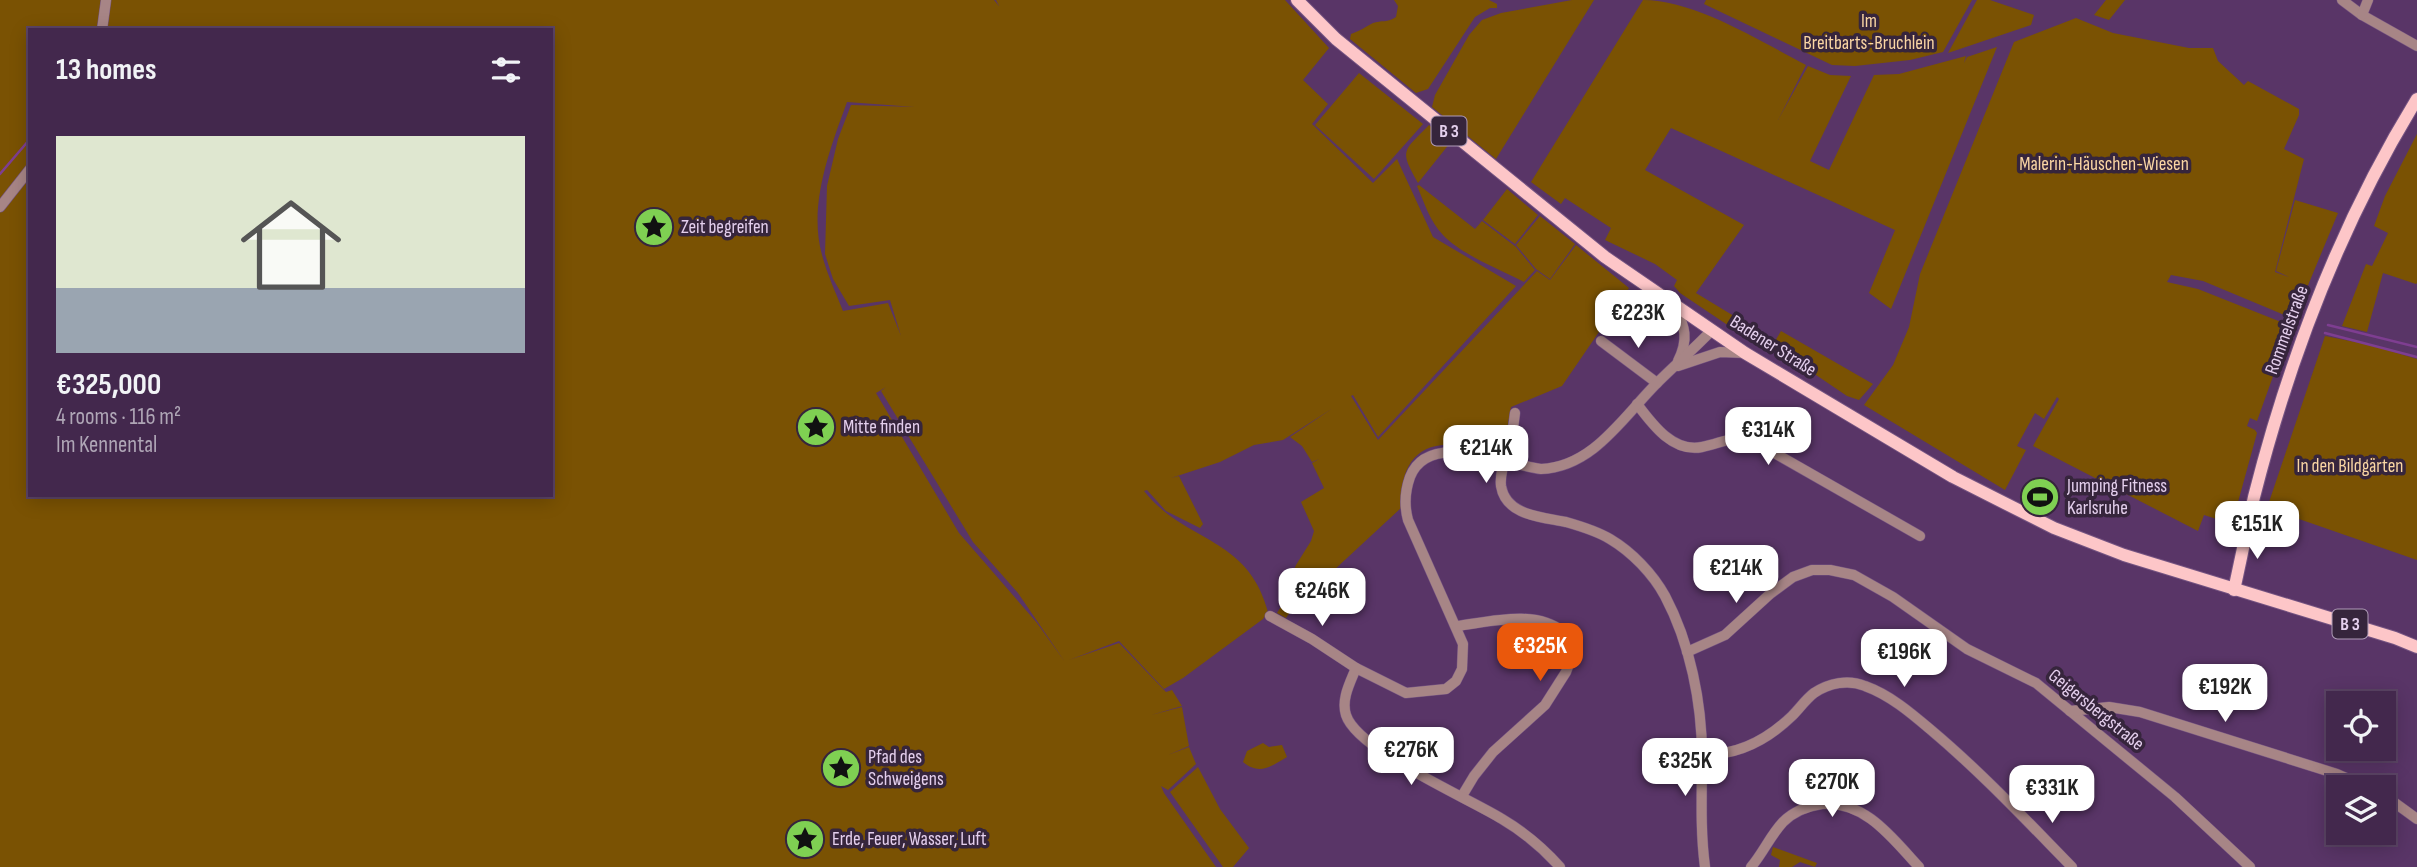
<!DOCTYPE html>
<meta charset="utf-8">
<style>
:root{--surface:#43284d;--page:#4d3457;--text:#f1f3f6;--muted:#afa6b6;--line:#5b4465;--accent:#ea580c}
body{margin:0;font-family:"Sofia Sans Condensed",sans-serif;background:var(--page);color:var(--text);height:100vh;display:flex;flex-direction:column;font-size:26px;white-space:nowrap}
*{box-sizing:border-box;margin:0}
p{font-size:23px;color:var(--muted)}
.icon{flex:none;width:38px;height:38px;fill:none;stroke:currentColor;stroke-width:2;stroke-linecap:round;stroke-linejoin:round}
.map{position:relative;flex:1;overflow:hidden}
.details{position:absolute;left:28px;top:28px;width:525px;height:469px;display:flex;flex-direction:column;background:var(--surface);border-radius:0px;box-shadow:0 4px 18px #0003,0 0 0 2px var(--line)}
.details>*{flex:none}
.controls{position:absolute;left:2326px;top:691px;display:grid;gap:14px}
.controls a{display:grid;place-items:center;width:70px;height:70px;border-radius:0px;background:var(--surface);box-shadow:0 4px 18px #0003,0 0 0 2px var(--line);font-size:35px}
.price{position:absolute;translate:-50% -60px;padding:0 16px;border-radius:14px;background:#fff;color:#222;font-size:23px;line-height:46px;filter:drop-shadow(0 2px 4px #0008)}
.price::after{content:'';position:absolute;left:50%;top:42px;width:21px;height:16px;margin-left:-10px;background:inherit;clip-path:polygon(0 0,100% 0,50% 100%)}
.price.current{background:var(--accent);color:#fff}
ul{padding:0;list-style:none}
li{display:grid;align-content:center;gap:14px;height:371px;padding:0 28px}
li span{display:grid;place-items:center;height:217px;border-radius:0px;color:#555}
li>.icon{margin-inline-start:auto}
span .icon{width:126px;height:126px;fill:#fffc;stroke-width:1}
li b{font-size:30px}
h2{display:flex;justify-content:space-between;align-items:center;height:84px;padding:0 28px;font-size:30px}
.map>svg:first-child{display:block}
.green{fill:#7a5203;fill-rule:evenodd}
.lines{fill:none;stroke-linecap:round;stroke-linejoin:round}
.stream{stroke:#7e3e91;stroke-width:2.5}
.minor-casing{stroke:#755482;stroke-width:11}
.major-casing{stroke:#755482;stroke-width:14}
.minor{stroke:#a78586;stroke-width:10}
.major{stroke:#fdc6c8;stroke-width:12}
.labels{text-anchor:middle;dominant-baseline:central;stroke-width:7;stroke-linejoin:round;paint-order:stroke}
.shield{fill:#36253c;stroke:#b09cb8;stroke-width:2}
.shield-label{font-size:18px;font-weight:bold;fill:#e4cfed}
.park-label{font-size:19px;fill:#fad6a4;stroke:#36253c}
.poi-label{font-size:19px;fill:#e4cfed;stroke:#36253c;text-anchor:start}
.street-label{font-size:19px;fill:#e4cfed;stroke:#36253c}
</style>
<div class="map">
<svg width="2417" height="867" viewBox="0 0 2417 867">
<rect width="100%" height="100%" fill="#593567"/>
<!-- green -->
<g class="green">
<path d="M 0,0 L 994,0 L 999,6 L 996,0 L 1285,0 L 1329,48 L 1303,80 L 1328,104 L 1312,124 L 1373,183 L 1397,159 L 1433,237 L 1516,286 L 1378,437 L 1353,395 L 1351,396 L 1378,440 L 1537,271 L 1550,280 L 1576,245 L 1629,288 L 1562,386 L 1511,407 L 1504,446 L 1494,453 C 1482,450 1469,445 1456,445 C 1413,441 1400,470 1401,508 L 1292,609 L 1286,618 L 1277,613 L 1284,602 L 1283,597 L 1296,565 L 1311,541 L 1314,531 L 1301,502 L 1324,488 L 1312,463 L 1319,459 L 1312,462 L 1302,446 L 1290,437 L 1333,408 L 1283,440 L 1254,445 L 1220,462 L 1171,478 L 1179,476 L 1203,524 L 1200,528 L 1166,511 L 1147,490 L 1144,491 C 1185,543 1248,536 1268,612 L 1263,619 L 1183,678 L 1164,689 L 1119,641 L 1069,660 L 1119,643 L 1166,692 L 1172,690 L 1182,706 L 1151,715 L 1182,707 L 1189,746 L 1168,755 L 1189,747 L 1196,764 L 1168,790 L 1161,786 L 1164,793 L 1216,867 L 0,867 ZM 30,30 L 551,30 L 551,495 L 30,495 ZM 847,102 L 915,107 L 851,105 L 838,139 L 827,186 L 825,254 L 833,279 L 849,306 L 890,300 L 901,336 L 888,303 L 843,311 C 836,293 827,274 822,255 C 808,205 830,149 847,102 ZM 886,387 L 881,391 L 973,542 L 1018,593 L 1065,662 L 1037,623 L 959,533 L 876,393 Z"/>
<path d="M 1394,0 L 1489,0 L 1497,4 L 1497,8 L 1490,8 L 1475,17 L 1428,89 L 1416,93 L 1350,39 L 1351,34 C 1360,31 1365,27 1373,23 C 1381,20 1388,23 1396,17 L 1398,6 Z"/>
<path d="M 1572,0 L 1594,0 L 1496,159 L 1432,107 L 1435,95 L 1469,35 L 1482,20 L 1501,13 Z"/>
<path d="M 1643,0 C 1695,0 1760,41 1806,65 L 1778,120 L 1808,66 L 1830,75 L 1851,76 L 1810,161 L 1829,170 L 1874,75 L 1899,74 L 1966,56 L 1964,63 L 1967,57 L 1997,47 L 1891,309 L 1869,293 L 1895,230 L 1671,128 L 1645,170 L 1744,225 L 1696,293 L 1775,341 L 1781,331 L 1873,384 L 1859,400 L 1847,396 L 1791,358 L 1735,330 L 1680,293 L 1674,286 L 1677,280 L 1655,264 L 1605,240 L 1611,228 L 1565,198 L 1561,204 L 1531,182 Z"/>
<path d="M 1706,0 L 1972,0 L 1943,52 L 1910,60 L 1855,66 L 1832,65 L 1704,4 Z"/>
<path d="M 1977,0 L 1990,0 L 2034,15 L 2031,25 L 1948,53 Z"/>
<path d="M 2106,0 L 2125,0 L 2109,20 L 2094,15 Z"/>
<path d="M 2076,18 L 2113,33 L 2189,48 L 2213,48 L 2218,61 L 2244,85 L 2248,81 L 2299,109 L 2299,115 L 2284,149 L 2304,159 L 2275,272 L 2289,277 L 2276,271 L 2295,200 L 2338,213 L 2294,319 L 2203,281 L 2171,275 L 2167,282 L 2198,289 L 2291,326 L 2257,421 L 2250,418 L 2247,426 L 2255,430 L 2257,433 L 2232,524 L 2204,515 L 2198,531 L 2033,446 L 2059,399 L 2057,397 L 2044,419 L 2035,413 L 2017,446 L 2026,450 L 2005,490 L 1864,405 L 1893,365 L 1909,327 L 1920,274 L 2014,42 Z"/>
<path d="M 1359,73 L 1423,124 L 1374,179 L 1315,125 Z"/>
<path d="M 1429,125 L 1450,143 L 1418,183 C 1399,149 1403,152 1429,125 Z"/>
<path d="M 2417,134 L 2417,283 L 2416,284 L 2383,273 L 2367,332 L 2342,326 L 2366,264 L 2372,266 L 2388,233 L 2374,226 L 2385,196 Z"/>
<path d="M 1419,185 L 1475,229 L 1482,221 L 1516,247 L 1535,270 L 1524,282 C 1499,269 1462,255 1443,235 C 1430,222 1424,202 1417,186 Z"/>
<path d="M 1507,189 L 1538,215 L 1515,244 L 1483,220 Z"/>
<path d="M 1540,216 L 1575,244 L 1550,279 L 1536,269 L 1516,245 Z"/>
<path d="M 2325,336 L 2370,345 L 2417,359 L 2417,560 L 2267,508 Z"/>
<path d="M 1263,743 L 1269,747 L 1282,745 L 1287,757 C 1271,766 1260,776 1243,762 L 1247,751 Z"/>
<path d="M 1198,767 L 1220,809 L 1249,848 L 1233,867 L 1223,867 L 1170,792 Z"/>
<path d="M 1773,847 L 1817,863 L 1815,867 L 1800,862 L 1792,867 L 1779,867 L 1780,860 L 1771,855 Z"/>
</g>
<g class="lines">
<!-- stream -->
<g class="stream">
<path d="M 0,174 L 30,139"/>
<path d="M 2328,325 L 2417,347"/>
<path d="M 2325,333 L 2417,357"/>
</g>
<!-- minor casing -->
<g class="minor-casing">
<g id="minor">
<path d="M 2342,0 L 2362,15 L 2417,46"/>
<path d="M 2362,15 L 2368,0"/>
<path d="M 102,30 L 106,0"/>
<path d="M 0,207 L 30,169"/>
<path d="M 1675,306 C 1685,327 1689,339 1678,361"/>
<path d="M 1601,341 L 1657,383"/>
<path d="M 1678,366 L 1720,352 L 1745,353"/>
<path d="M 1637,404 C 1652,424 1673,453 1702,447 C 1724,443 1731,434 1755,442 L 1920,536"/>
<path d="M 1515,413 C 1514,421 1513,430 1511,439 C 1508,453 1499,471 1501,486 C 1506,516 1542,517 1566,522 C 1580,526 1597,531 1610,539 C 1632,552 1653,574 1665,596 C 1690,643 1702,703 1702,756 C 1702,793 1700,829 1705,867"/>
<path d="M 1270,616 L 1312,639 L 1356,668 L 1406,693 L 1446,689 L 1456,681 L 1462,669 L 1463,644 L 1408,520 C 1404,505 1405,491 1410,477 C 1429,429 1505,465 1541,469 C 1593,467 1623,417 1657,383 C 1675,365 1694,349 1712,330"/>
<path d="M 1457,626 C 1489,622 1536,609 1563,632 L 1569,664 L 1566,672 L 1545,705 L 1493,752 L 1474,776 L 1462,796"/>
<path d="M 1687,652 L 1725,635 L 1770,594 L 1793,577 L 1812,570 L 1830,570 L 1854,575 L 1893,597 L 1967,649 L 2036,683 L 2175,797 L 2250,867"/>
<path d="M 1356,668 C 1350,683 1341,699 1346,715 C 1357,750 1468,798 1502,819 C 1524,832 1543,848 1560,867"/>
<path d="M 2070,711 L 2109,707 L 2140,712 L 2337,774 L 2369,788"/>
<path d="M 1702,754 C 1737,756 1767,740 1792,716 C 1799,709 1806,699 1814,693 C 1829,683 1848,679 1865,686 C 1890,695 1911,713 1931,730 C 1981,772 2026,820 2072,867"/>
<path d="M 2384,795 L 2417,819"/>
<path d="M 1751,867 C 1763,853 1770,836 1783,822 C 1793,812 1808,806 1822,804 C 1865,800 1893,839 1919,867"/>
</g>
</g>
<!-- major casing -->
<g class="major-casing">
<g id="major">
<path d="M 1297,0 L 1336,39 L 1605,257 L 1745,353 L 1953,477 L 2054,528 L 2124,555 L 2395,638 L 2417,647"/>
<path d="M 2234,590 C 2241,559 2247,528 2254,497 C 2289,359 2342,221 2417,99"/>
</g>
</g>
<!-- minor -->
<use href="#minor" class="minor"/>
<!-- major -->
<use href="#major" class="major"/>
</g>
<!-- icons -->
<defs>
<g id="sight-disc" transform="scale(2.0125)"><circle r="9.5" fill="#7fd052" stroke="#36253c"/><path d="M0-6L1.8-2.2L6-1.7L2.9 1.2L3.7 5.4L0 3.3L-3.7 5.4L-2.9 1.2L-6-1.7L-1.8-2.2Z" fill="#111"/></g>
<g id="stadium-disc" transform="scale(2.0125)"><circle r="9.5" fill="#7fd052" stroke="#36253c"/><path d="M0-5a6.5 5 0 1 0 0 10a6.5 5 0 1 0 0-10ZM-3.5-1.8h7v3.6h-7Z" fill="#111"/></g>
</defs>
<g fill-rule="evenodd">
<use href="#sight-disc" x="654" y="227"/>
<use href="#sight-disc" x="816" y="427"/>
<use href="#stadium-disc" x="2040" y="497"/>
<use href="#sight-disc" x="841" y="768"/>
<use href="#sight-disc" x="805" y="839"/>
</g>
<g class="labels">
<!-- shield labels -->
<g class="shield">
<rect x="1431.5" y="116.5" width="35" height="29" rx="5"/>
<rect x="2332.5" y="609.5" width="35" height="29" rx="5"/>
</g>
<g class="shield-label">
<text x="1449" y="131">B 3</text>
<text x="2350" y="624">B 3</text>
</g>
<!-- park labels -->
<g class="park-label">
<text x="1869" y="21">Im<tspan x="1869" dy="22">Breitbarts-Bruchlein</tspan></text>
<text x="2104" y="164">Malerin-Häuschen-Wiesen</text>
<text x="2350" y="466">In den Bildgärten</text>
</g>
<!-- poi labels -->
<g class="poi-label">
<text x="681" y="227">Zeit begreifen</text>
<text x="843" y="427">Mitte finden</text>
<text x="2067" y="486">Jumping Fitness<tspan x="2067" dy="22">Karlsruhe</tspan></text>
<text x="868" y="757">Pfad des<tspan x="868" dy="22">Schweigens</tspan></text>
<text x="832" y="839">Erde, Feuer, Wasser, Luft</text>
</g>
<!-- street labels -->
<g class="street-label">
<text transform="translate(2287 330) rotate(-70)">Rommelstraße</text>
<text transform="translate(1773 346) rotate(32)">Badener Straße</text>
<text transform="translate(2096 710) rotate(39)">Geigersbergstraße</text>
</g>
</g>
</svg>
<div class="controls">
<a><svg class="icon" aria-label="locate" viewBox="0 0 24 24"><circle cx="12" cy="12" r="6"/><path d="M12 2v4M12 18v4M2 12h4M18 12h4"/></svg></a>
<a><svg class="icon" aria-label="layers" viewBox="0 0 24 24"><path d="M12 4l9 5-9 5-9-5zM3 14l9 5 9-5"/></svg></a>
</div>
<b class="price" style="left:1638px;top:350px">€223K</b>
<b class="price" style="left:1768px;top:467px">€314K</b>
<b class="price" style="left:1486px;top:485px">€214K</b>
<b class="price" style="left:2257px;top:561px">€151K</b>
<b class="price" style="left:1736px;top:605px">€214K</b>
<b class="price" style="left:1322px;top:628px">€246K</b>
<b class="price current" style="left:1540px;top:683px">€325K</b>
<b class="price" style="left:1904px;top:689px">€196K</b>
<b class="price" style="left:2225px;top:724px">€192K</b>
<b class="price" style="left:1411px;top:787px">€276K</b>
<b class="price" style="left:1685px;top:798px">€325K</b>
<b class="price" style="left:1832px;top:819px">€270K</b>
<b class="price" style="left:2052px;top:825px">€331K</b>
<section class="details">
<h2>13 homes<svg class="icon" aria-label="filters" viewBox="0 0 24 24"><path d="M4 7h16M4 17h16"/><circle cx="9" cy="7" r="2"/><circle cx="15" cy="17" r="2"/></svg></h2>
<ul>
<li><span style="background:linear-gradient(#dfe7d0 70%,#9aa5b1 0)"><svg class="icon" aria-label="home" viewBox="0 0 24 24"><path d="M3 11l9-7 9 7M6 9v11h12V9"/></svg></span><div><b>€325,000</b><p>4 rooms · 116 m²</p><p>Im Kennental</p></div></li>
</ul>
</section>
</div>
